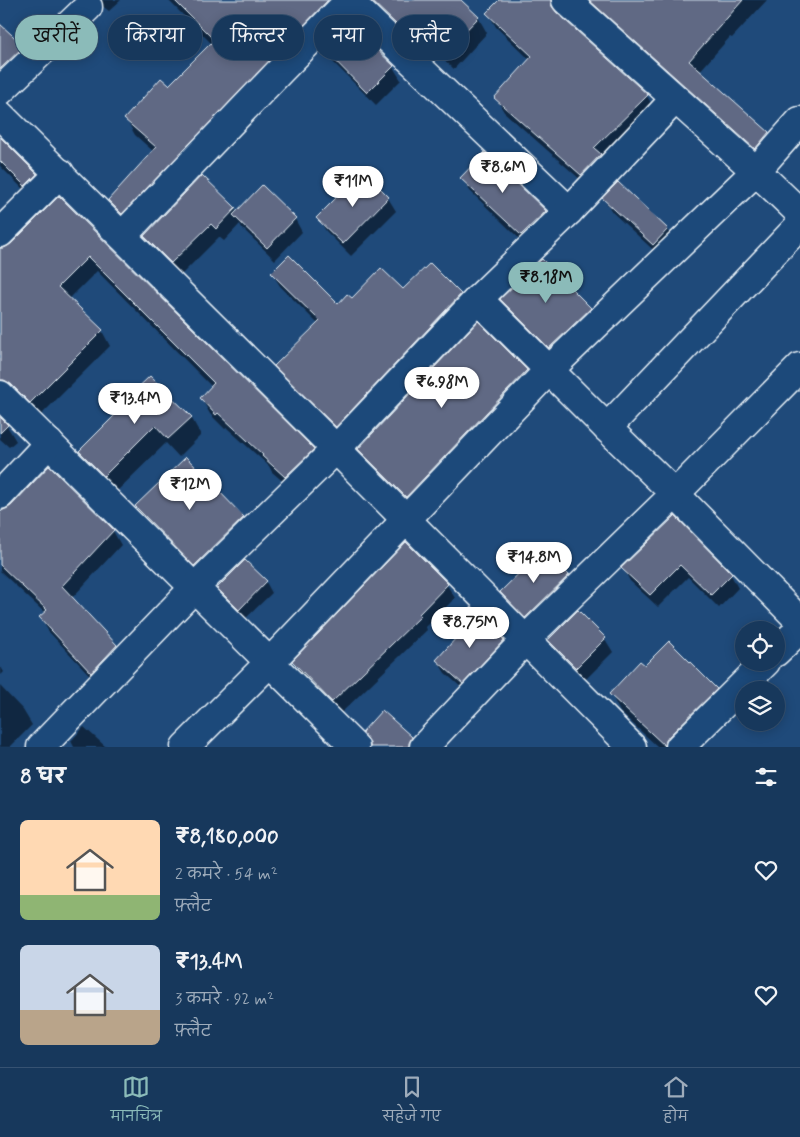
<!DOCTYPE html>
<html lang="hi">
<meta charset="utf-8">
<style>
:root{--surface:#17385c;--page:#244365;--text:#f1f3f6;--muted:#9eacbb;--line:#365272;--accent:#8bbbb9}
body{margin:0;font-family:Mynerve,"Playpen Sans Deva",sans-serif;background:var(--page);color:var(--text);height:100vh;display:flex;flex-direction:column;font-size:19px;white-space:nowrap}
*{box-sizing:border-box;margin:0}
p{font-size:16px;color:var(--muted)}
.icon{flex:none;width:28px;height:28px;fill:none;stroke:currentColor;stroke-width:2;stroke-linecap:round;stroke-linejoin:round}
.map{position:relative;height:747px;overflow:hidden}
.details{display:flex;flex-direction:column;background:var(--surface);flex:1}
.details>*{flex:none}
.hud{position:absolute;left:15px;top:15px;width:500px;height:45px;display:flex;gap:10px}
.tools{position:absolute;left:735px;top:621px;display:grid;gap:10px}
.tools a{display:grid;place-items:center;width:50px;height:50px;border-radius:50%;background:var(--surface);box-shadow:0 2px 12px #0003,0 0 0 1px var(--line);font-size:25px}
.price{position:absolute;translate:-50% -42px;padding:0 11px;border-radius:18px;background:#fff;color:#222;font-size:16px;line-height:32px;filter:drop-shadow(0 1px 2px #0008)}
.price::after{content:'';position:absolute;left:50%;top:30px;width:15px;height:11px;margin-left:-8px;background:inherit;clip-path:polygon(0 0,100% 0,50% 100%)}
.price.active{background:var(--accent);color:#111}
ul{padding:0;list-style:none}
li{display:flex;align-items:center;gap:15px;height:125px;padding:0 20px}
li span{display:grid;place-items:center;flex:none;width:140px;height:100px;border-radius:8px;color:#555}
li>.icon{margin-inline-start:auto}
span .icon{width:60px;height:60px;fill:#fffc;stroke-width:1}
li b{font-size:21px}
h2{display:flex;justify-content:space-between;align-items:center;height:60px;padding:0 20px;font-size:21px}
.tag{padding:0 18px;border-radius:22px;background:var(--surface);box-shadow:0 2px 12px #0003,0 0 0 1px var(--line);font-size:18px;line-height:45px}
.tag.active{background:var(--accent);color:#111}
.menu{display:flex;justify-content:space-around;align-items:center;height:70px;border-top:1px solid var(--line);background:var(--surface);font-size:14px;color:var(--muted)}
.menu a{display:grid;justify-items:center;gap:2px}
.menu .active{color:var(--accent)}
.map>svg:first-child{display:block}
.shadow{fill:#0007}
.building{fill:#616984;stroke:#e8f1f8}
.lines{fill:none;stroke-linecap:round;stroke-linejoin:round}
.minor-casing{stroke:#e8f1f8;stroke-width:31}
.minor{stroke:#1f4a7a;stroke-width:28}
</style>
<div class="map">
<svg width="800" height="747" viewBox="0 0 800 747">
<rect width="100%" height="100%" fill="#1f4a7a"/>
<filter id="ink" filterUnits="userSpaceOnUse"><feTurbulence type="fractalNoise" baseFrequency=".02" numOctaves="2"/><feDisplacementMap in="SourceGraphic" scale="10" xChannelSelector="R" yChannelSelector="G"/><feConvolveMatrix kernelMatrix="1 2 1 2 8 2 1 2 1" color-interpolation-filters="sRGB"/></filter>
<g filter="url(#ink)">
<!-- shadow -->
<g class="shadow">
<path d="M 89,0 L 121,0 L 109,11 L 101,5 L 94,5 Z"/>
<path d="M 168,0 L 459,0 L 478,17 L 487,33 L 454,69 L 439,55 L 431,63 L 364,1 L 131,229 L 119,217 L 110,201 L 154,152 L 135,135 L 126,119 L 169,87 L 212,44 Z"/>
<path d="M 501,0 L 567,0 L 562,3 L 558,12 L 558,16 L 647,96 L 655,110 L 590,188 L 504,112 L 496,98 L 530,60 L 496,27 L 488,13 Z"/>
<path d="M 581,0 L 767,0 L 732,38 L 730,37 L 699,72 L 768,133 L 776,147 L 763,162 Z"/>
<path d="M 0,26 L 23,47 L 33,64 L 0,96 Z"/>
<path d="M 326,49 L 393,67 L 401,80 L 376,105 L 333,62 Z"/>
<path d="M 0,139 L 36,175 L 44,188 L 33,199 L 0,166 Z"/>
<path d="M 485,154 L 545,212 L 553,225 L 529,248 L 470,191 L 462,178 Z"/>
<path d="M 59,198 L 313,450 L 322,465 L 294,491 L 272,472 L 269,466 L 227,428 L 225,429 L 210,414 L 201,398 L 212,387 L 97,271 L 69,299 L 102,331 L 110,346 L 39,417 L 0,398 L 0,249 L 4,249 L 12,245 Z"/>
<path d="M 388,198 L 396,211 L 351,256 L 326,231 L 318,218 Z"/>
<path d="M 604,199 L 667,229 L 675,243 L 661,257 L 612,212 Z"/>
<path d="M 235,209 L 237,212 L 295,219 L 302,232 L 275,260 L 242,228 L 240,224 L 224,241 L 219,237 L 180,276 L 153,249 L 145,236 Z"/>
<path d="M 272,273 L 338,306 L 352,300 L 403,290 L 460,295 L 468,308 L 344,439 L 283,379 L 276,366 L 318,324 L 280,286 Z"/>
<path d="M 502,299 L 590,309 L 597,322 L 557,361 L 509,313 Z"/>
<path d="M 478,323 L 526,371 L 534,384 L 414,510 L 367,462 L 359,449 Z"/>
<path d="M 131,401 L 191,417 L 201,435 L 179,457 L 166,443 L 115,493 L 91,469 L 80,451 Z"/>
<path d="M 0,419 L 7,426 L 16,441 L 9,447 L 0,439 Z"/>
<path d="M 136,507 L 243,518 L 254,537 L 206,584 L 147,526 Z"/>
<path d="M 0,511 L 113,531 L 121,545 L 72,598 L 116,646 L 125,660 L 100,686 L 49,632 L 40,617 L 45,613 L 0,571 Z"/>
<path d="M 675,518 L 731,575 L 738,588 L 719,608 L 688,577 L 658,607 L 630,581 L 623,568 Z"/>
<path d="M 544,551 L 568,576 L 575,589 L 534,630 L 509,605 L 502,592 Z"/>
<path d="M 266,582 L 272,593 L 245,619 L 224,599 L 218,588 Z"/>
<path d="M 447,585 L 455,598 L 426,627 L 427,630 L 340,714 L 302,675 L 294,661 Z"/>
<path d="M 605,639 L 613,652 L 584,681 L 557,653 L 549,640 Z"/>
<path d="M 503,641 L 510,654 L 471,696 L 445,673 L 437,660 Z"/>
<path d="M 0,666 L 4,672 L 0,676 Z"/>
<path d="M 645,667 L 716,690 L 726,707 L 685,747 L 658,747 L 620,712 L 611,694 Z"/>
<path d="M 0,686 L 23,710 L 32,725 L 10,747 L 0,747 Z"/>
<path d="M 84,727 L 106,747 L 74,747 L 71,741 Z"/>
<path d="M 364,733 L 411,738 L 417,747 L 371,747 L 371,745 Z"/>
</g>
<!-- building -->
<g class="building">
<path d="M 174,0 L 328,0 L 122,214 L 108,200 L 156,147 L 124,119 L 161,78 L 169,85 L 214,40 Z"/>
<path d="M 371,0 L 461,0 L 479,17 L 444,53 L 429,40 L 421,48 Z"/>
<path d="M 499,0 L 551,0 L 551,5 L 556,12 L 648,95 L 594,148 L 601,154 L 581,175 L 494,98 L 532,56 L 486,13 Z"/>
<path d="M 589,0 L 743,0 L 689,61 L 769,132 L 755,149 Z"/>
<path d="M 349,23 L 394,66 L 367,93 L 324,49 Z"/>
<path d="M 0,24 L 24,46 L 0,69 Z"/>
<path d="M 0,137 L 37,174 L 25,186 L 0,161 Z"/>
<path d="M 485,152 L 546,211 L 521,235 L 460,178 Z"/>
<path d="M 363,171 L 389,197 L 343,244 L 316,218 Z"/>
<path d="M 202,175 L 236,208 L 216,229 L 211,224 L 171,263 L 144,236 Z"/>
<path d="M 618,182 L 668,229 L 653,245 L 602,198 Z"/>
<path d="M 262,185 L 296,218 L 267,248 L 233,215 Z"/>
<path d="M 59,196 L 314,449 L 285,477 L 262,456 L 263,455 L 218,413 L 216,415 L 200,398 L 214,383 L 88,257 L 58,287 L 103,330 L 30,403 L 11,384 L 4,380 L 0,380 L 0,248 L 4,248 L 11,244 Z"/>
<path d="M 289,255 L 338,304 L 347,294 L 352,298 L 381,268 L 403,289 L 430,263 L 461,294 L 336,427 L 274,366 L 320,321 L 271,273 Z"/>
<path d="M 542,259 L 591,308 L 549,348 L 500,299 Z"/>
<path d="M 478,321 L 527,370 L 406,497 L 358,449 Z"/>
<path d="M 150,376 L 192,417 L 168,439 L 155,425 L 104,476 L 79,451 L 130,400 L 128,397 Z"/>
<path d="M 0,417 L 8,425 L 0,433 Z"/>
<path d="M 186,457 L 244,517 L 194,566 L 135,506 Z"/>
<path d="M 49,466 L 114,530 L 62,586 L 117,645 L 91,673 L 39,617 L 47,610 L 0,565 L 0,513 L 3,510 L 11,506 Z"/>
<path d="M 675,516 L 732,574 L 711,595 L 680,565 L 650,595 L 621,568 Z"/>
<path d="M 406,542 L 448,584 L 419,614 L 421,616 L 332,702 L 292,661 Z"/>
<path d="M 544,549 L 569,575 L 525,618 L 500,592 Z"/>
<path d="M 245,560 L 267,581 L 239,610 L 217,588 Z"/>
<path d="M 578,610 L 606,638 L 576,668 L 548,640 Z"/>
<path d="M 478,614 L 504,640 L 463,684 L 436,660 Z"/>
<path d="M 669,641 L 717,689 L 669,736 L 665,742 L 665,746 L 609,694 L 640,661 L 645,665 Z"/>
<path d="M 382,710 L 412,737 L 409,743 L 409,747 L 370,747 L 370,742 L 362,732 Z"/>
</g>
<g class="lines">
<!-- minor casing -->
<g class="minor-casing">
<g id="minor">
<path d="M 566,0 L 756,171 L 800,213"/>
<path d="M 349,1 L 569,211"/>
<path d="M 0,91 L 88,7"/>
<path d="M 0,115 L 336,449 L 632,747"/>
<path d="M 0,233 L 60,173"/>
<path d="M 122,236 L 281,70 L 350,0"/>
<path d="M 478,299 L 607,428 L 675,494 L 800,621"/>
<path d="M 0,395 L 355,747"/>
<path d="M 607,428 L 800,225"/>
<path d="M 0,495 L 49,443"/>
<path d="M 776,652 L 800,629"/>
<path d="M 41,747 L 195,587 L 336,449 L 478,299 L 569,211 L 675,99"/>
<path d="M 185,747 L 270,662 L 549,370 L 756,171 L 800,121"/>
<path d="M 424,747 L 531,634 L 675,494 L 800,367"/>
<path d="M 680,747 L 766,662"/>
</g>
</g>
<!-- minor -->
<use href="#minor" class="minor"/>
</g>
</g>
</svg>
<div class="tools">
<a><svg class="icon" aria-label="locate" viewBox="0 0 24 24"><circle cx="12" cy="12" r="6"/><path d="M12 2v4M12 18v4M2 12h4M18 12h4"/></svg></a>
<a><svg class="icon" aria-label="layers" viewBox="0 0 24 24"><path d="M12 4l9 5-9 5-9-5zM3 14l9 5 9-5"/></svg></a>
</div>
<b class="price" style="left:503px;top:194px">₹8.6M</b>
<b class="price" style="left:353px;top:208px">₹11M</b>
<b class="price active" style="left:546px;top:304px">₹8.18M</b>
<b class="price" style="left:442px;top:409px">₹6.98M</b>
<b class="price" style="left:135px;top:425px">₹13.4M</b>
<b class="price" style="left:190px;top:511px">₹12M</b>
<b class="price" style="left:534px;top:584px">₹14.8M</b>
<b class="price" style="left:470px;top:649px">₹8.75M</b>
<div class="hud">
<a class="tag active">खरीदें</a>
<a class="tag">किराया</a>
<a class="tag">फ़िल्टर</a>
<a class="tag">नया</a>
<a class="tag">फ़्लैट</a>
</div>
</div>
<section class="details">
<h2>8 घर<svg class="icon" aria-label="filters" viewBox="0 0 24 24"><path d="M4 7h16M4 17h16"/><circle cx="9" cy="7" r="2"/><circle cx="15" cy="17" r="2"/></svg></h2>
<ul>
<li><span style="background:linear-gradient(#ffd9b3 75%,#8fb573 0)"><svg class="icon" aria-label="home" viewBox="0 0 24 24"><path d="M3 11l9-7 9 7M6 9v11h12V9"/></svg></span><div><b>₹8,180,000</b><p>2 कमरे · 54 m²</p><p>फ़्लैट</p></div><svg class="icon" aria-label="heart" viewBox="0 0 24 24"><path d="M12 20l-8-8c-3-5 5-10 8-4 3-6 11-1 8 4z"/></svg></li>
<li><span style="background:linear-gradient(#c9d6e8 65%,#b9a48a 0)"><svg class="icon" aria-label="home" viewBox="0 0 24 24"><path d="M3 11l9-7 9 7M6 9v11h12V9"/></svg></span><div><b>₹13.4M</b><p>3 कमरे · 92 m²</p><p>फ़्लैट</p></div><svg class="icon" aria-label="heart" viewBox="0 0 24 24"><path d="M12 20l-8-8c-3-5 5-10 8-4 3-6 11-1 8 4z"/></svg></li>
</ul>
</section>
<nav class="menu">
<a class="active"><svg class="icon" aria-label="map" viewBox="0 0 24 24"><path d="M3 6l6-2 6 2 6-2v14l-6 2-6-2-6 2zM9 4v14M15 6v14"/></svg>मानचित्र</a>
<a><svg class="icon" aria-label="saved" viewBox="0 0 24 24"><path d="M7 4h10v16l-5-4-5 4z"/></svg>सहेजे गए</a>
<a><svg class="icon" aria-label="home" viewBox="0 0 24 24"><path d="M3 11l9-7 9 7M6 9v11h12V9"/></svg>होम</a>
</nav>
